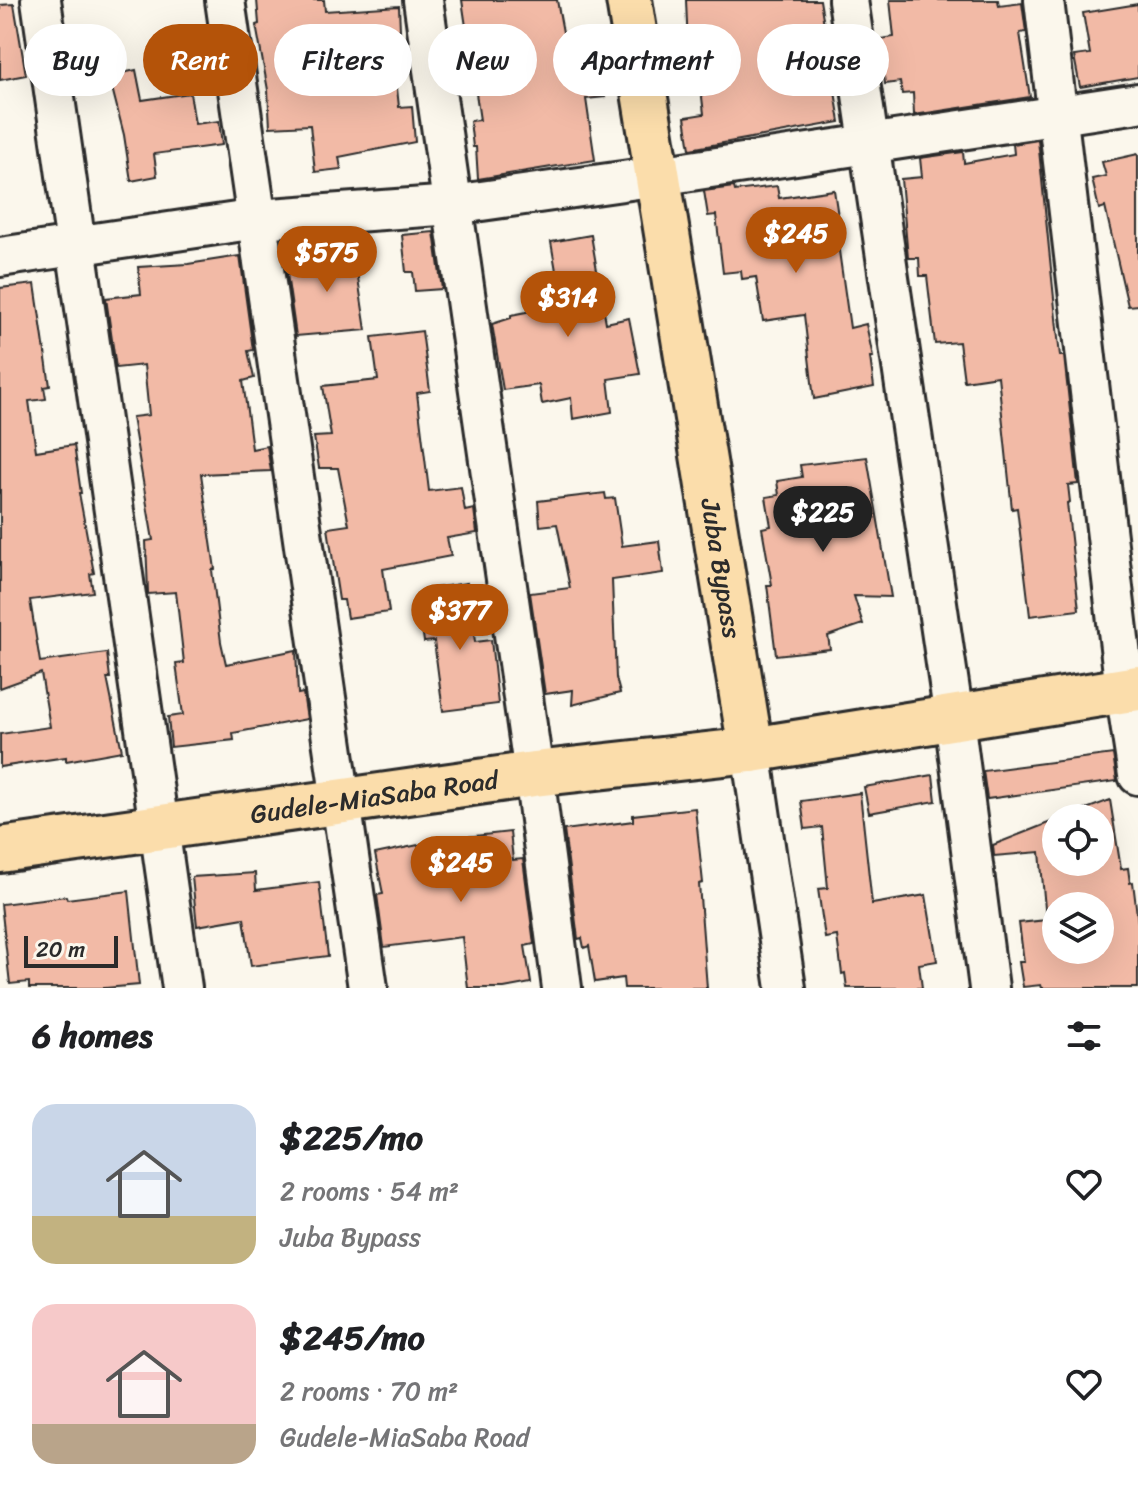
<!DOCTYPE html>
<meta charset="utf-8">
<style>
:root{--surface:#fff;--page:#f6f6f6;--text:#202124;--muted:#757577;--accent:#b45309}
body{margin:0;font-family:Sriracha,sans-serif;background:var(--page);color:var(--text);height:100vh;display:flex;flex-direction:column;font-size:30px;white-space:nowrap}
*{box-sizing:border-box;margin:0}
p{font-size:26px;color:var(--muted)}
.icon{flex:none;width:44px;height:44px;fill:none;stroke:currentColor;stroke-width:2;stroke-linecap:round;stroke-linejoin:round}
.map{position:relative;height:988px;overflow:hidden}
.panel{display:flex;flex-direction:column;background:var(--surface);flex:1}
.panel>*{flex:none}
.guide{position:absolute;left:24px;top:24px;width:1090px;height:72px;display:flex;gap:16px}
.controls{position:absolute;left:1042px;top:804px;display:grid;gap:16px}
.controls a{display:grid;place-items:center;width:72px;height:72px;border-radius:50%;background:var(--surface);box-shadow:0 8px 32px #0002;font-size:40px}
.scale{position:absolute;left:24px;bottom:20px;width:94px;box-sizing:border-box;padding-left:8px;border:4px solid #2b2b2b;border-top:0;font-size:22px;line-height:28px;white-space:nowrap;color:#2b2b2b;-webkit-text-stroke:6px #fbf7ec;paint-order:stroke}
.price{position:absolute;translate:-50% -68px;padding:0 18px;border-radius:28px;background:var(--accent);color:#fff;font-size:26px;line-height:52px;filter:drop-shadow(0 2px 4px #0008)}
.price::after{content:'';position:absolute;left:50%;top:48px;width:24px;height:18px;margin-left:-12px;background:inherit;clip-path:polygon(0 0,100% 0,50% 100%)}
.price.current{background:#222;color:#fff}
ul{padding:0;list-style:none}
li{display:flex;align-items:center;gap:24px;height:200px;padding:0 32px}
li span{display:grid;place-items:center;flex:none;width:224px;height:160px;border-radius:24px;color:#555}
li>.icon{margin-inline-start:auto}
span .icon{width:96px;height:96px;fill:#fffc;stroke-width:1}
li b{font-size:34px}
h2{display:flex;justify-content:space-between;align-items:center;height:96px;padding:0 32px;font-size:34px}
.pill{padding:0 28px;border-radius:36px;background:var(--surface);box-shadow:0 8px 32px #0002;font-size:28px;line-height:72px}
.pill.current{background:var(--accent);color:#fff}
.map>svg:first-child{display:block}
.building{fill:#f2baa6;stroke:#2b2b2b;stroke-width:2;fill-rule:evenodd}
.lines{fill:none;stroke-linecap:round;stroke-linejoin:round}
.minor-casing{stroke:#2b2b2b;stroke-width:44}
.major-casing{stroke:#2b2b2b;stroke-width:50}
.minor{stroke:#fbf7ec;stroke-width:38}
.major{stroke:#fbddab;stroke-width:44}
.labels{text-anchor:middle;dominant-baseline:central;stroke-width:8;stroke-linejoin:round;paint-order:stroke}
.street-label{font-size:26px;fill:#2b2b2b;stroke:#fbf7ec}
</style>
<div class="map">
<svg width="1138" height="988" viewBox="0 0 1138 988">
<rect width="100%" height="100%" fill="#fbf7ec"/>
<filter id="ink" filterUnits="userSpaceOnUse"><feTurbulence type="fractalNoise" baseFrequency=".0125" numOctaves="2"/><feDisplacementMap in="SourceGraphic" scale="16" xChannelSelector="R" yChannelSelector="G"/><feConvolveMatrix kernelMatrix="1 2 1 2 8 2 1 2 1" color-interpolation-filters="sRGB"/></filter>
<g filter="url(#ink)">
<!-- building -->
<g class="building">
<path d="M 257,0 L 324,0 L 325,11 L 399,6 L 400,30 L 391,31 L 399,107 L 412,106 L 415,142 L 339,157 L 341,169 L 315,172 L 310,125 L 270,127 L 268,90 L 256,25 L 259,24 Z"/>
<path d="M 462,0 L 557,0 L 565,43 L 582,40 L 588,71 L 601,69 L 605,97 L 586,99 L 595,160 L 478,179 L 476,147 L 473,147 L 470,121 L 480,120 Z"/>
<path d="M 686,0 L 820,0 L 840,122 L 690,149 L 685,117 L 704,114 L 696,47 L 688,48 Z"/>
<path d="M 890,0 L 998,0 L 999,6 L 1022,3 L 1026,32 L 1020,33 L 1030,97 L 914,115 L 913,93 L 902,94 L 900,82 L 885,84 L 880,39 L 894,37 Z"/>
<path d="M 14,4 L 26,75 L 0,80 L 0,5 Z"/>
<path d="M 1138,4 L 1138,77 L 1080,87 L 1074,56 L 1090,54 L 1083,13 Z"/>
<path d="M 136,70 L 142,100 L 190,93 L 195,124 L 219,121 L 222,145 L 154,154 L 157,176 L 131,181 L 124,135 L 109,76 Z"/>
<path d="M 1038,140 L 1058,338 L 1060,356 L 1064,356 L 1078,484 L 1068,485 L 1070,502 L 1067,503 L 1079,610 L 1030,616 L 1017,508 L 1012,509 L 998,376 L 964,381 L 959,342 L 935,344 L 927,276 L 920,276 L 919,258 L 908,258 L 901,179 L 922,177 L 920,158 L 963,152 L 964,163 L 1014,154 L 1013,144 Z"/>
<path d="M 1138,154 L 1138,305 L 1128,306 L 1105,207 L 1099,209 L 1092,179 L 1106,176 L 1102,162 Z"/>
<path d="M 777,186 L 779,198 L 834,190 L 840,229 L 836,230 L 850,328 L 866,324 L 873,357 L 870,357 L 874,387 L 814,399 L 804,315 L 763,321 L 756,277 L 742,279 L 741,271 L 723,273 L 716,215 L 708,216 L 704,191 L 734,187 L 735,191 Z"/>
<path d="M 434,232 L 442,289 L 415,291 L 413,272 L 406,272 L 402,235 Z"/>
<path d="M 591,235 L 606,323 L 629,318 L 640,374 L 608,379 L 612,412 L 573,419 L 571,398 L 542,404 L 539,385 L 503,390 L 492,324 L 511,318 L 511,315 L 562,305 L 551,242 Z"/>
<path d="M 353,246 L 366,330 L 296,336 L 287,274 L 311,271 L 308,253 Z"/>
<path d="M 240,256 L 253,350 L 248,351 L 254,378 L 243,381 L 252,449 L 267,446 L 271,471 L 201,474 L 215,569 L 212,570 L 221,642 L 226,664 L 296,650 L 298,694 L 303,693 L 307,719 L 233,733 L 234,740 L 171,747 L 168,717 L 183,715 L 176,664 L 184,663 L 176,592 L 148,594 L 148,592 L 146,541 L 153,540 L 132,417 L 149,415 L 144,365 L 116,368 L 106,298 L 141,294 L 138,267 L 188,264 Z"/>
<path d="M 35,284 L 50,386 L 44,387 L 46,399 L 29,401 L 36,451 L 74,445 L 81,493 L 79,493 L 94,573 L 90,574 L 93,592 L 30,600 L 40,662 L 107,653 L 110,678 L 107,678 L 122,751 L 66,761 L 66,757 L 0,767 L 0,734 L 50,727 L 41,673 L 0,688 L 0,288 Z"/>
<path d="M 422,331 L 430,391 L 417,393 L 429,491 L 461,487 L 465,511 L 474,509 L 477,533 L 447,538 L 451,556 L 383,569 L 389,612 L 347,618 L 344,600 L 339,600 L 328,528 L 349,525 L 338,468 L 319,468 L 314,437 L 331,436 L 323,386 L 378,380 L 372,337 Z"/>
<path d="M 867,457 L 891,597 L 854,596 L 863,624 L 828,636 L 830,649 L 776,655 L 767,585 L 772,585 L 762,528 L 771,526 L 766,497 L 779,495 L 777,481 L 802,477 L 800,465 Z"/>
<path d="M 605,493 L 606,499 L 615,498 L 622,546 L 659,541 L 663,573 L 612,580 L 616,678 L 620,693 L 572,705 L 573,690 L 545,694 L 530,593 L 570,588 L 557,524 L 540,526 L 538,501 Z"/>
<path d="M 467,583 L 475,642 L 491,640 L 498,704 L 443,711 L 434,641 L 424,642 L 420,613 L 437,611 L 434,588 Z"/>
<path d="M 1113,754 L 1117,781 L 987,799 L 983,771 Z"/>
<path d="M 933,775 L 936,801 L 869,813 L 864,787 Z"/>
<path d="M 860,793 L 872,904 L 926,895 L 937,961 L 919,964 L 922,988 L 847,988 L 845,973 L 842,974 L 837,936 L 825,938 L 818,889 L 828,888 L 822,827 L 805,829 L 801,801 Z"/>
<path d="M 1110,800 L 1121,869 L 1128,868 L 1130,883 L 1133,882 L 1138,923 L 1138,988 L 1042,988 L 1041,985 L 1023,987 L 1019,962 L 1024,962 L 1019,923 L 1046,920 L 1040,852 L 994,856 L 993,845 L 1056,820 L 1056,862 L 1100,862 L 1100,818 L 1062,818 ZM 1056,906 L 1100,906 L 1100,950 L 1056,950 Z"/>
<path d="M 695,808 L 703,883 L 699,884 L 707,988 L 624,988 L 623,978 L 595,982 L 589,946 L 584,948 L 582,938 L 578,939 L 564,830 L 633,821 L 633,815 Z"/>
<path d="M 510,832 L 513,860 L 523,859 L 534,944 L 525,946 L 531,983 L 504,988 L 468,988 L 462,937 L 384,947 L 377,895 L 383,894 L 375,854 L 447,839 Z"/>
<path d="M 255,873 L 256,890 L 319,882 L 328,956 L 251,966 L 244,918 L 197,926 L 192,877 Z"/>
<path d="M 129,891 L 139,985 L 105,988 L 29,988 L 29,982 L 10,984 L 1,904 L 66,896 L 67,899 Z"/>
</g>
<g class="lines">
<!-- minor casing -->
<g class="minor-casing">
<g id="minor">
<path d="M 41,0 L 182,988"/>
<path d="M 225,0 L 368,988"/>
<path d="M 423,0 L 534,774 L 562,988"/>
<path d="M 848,0 L 954,718 L 989,988"/>
<path d="M 1044,0 L 1125,690 L 1138,775"/>
<path d="M 0,257 L 257,219 L 453,205 L 658,176 L 1138,103"/>
<path d="M 751,750 L 786,988"/>
</g>
</g>
<!-- major casing -->
<g class="major-casing">
<g id="major">
<path id="s1" d="M 629,0 L 751,750"/>
<path id="s2" d="M 0,850 L 534,774 L 751,750 L 1138,688"/>
</g>
</g>
<!-- minor -->
<use href="#minor" class="minor"/>
<!-- major -->
<use href="#major" class="major"/>
</g>
</g>
<g class="labels">
<!-- street labels -->
<g class="street-label">
<text stroke="none"><textPath href="#s1" startOffset="576">Juba Bypass</textPath></text>
<text stroke="none"><textPath href="#s2" startOffset="378">Gudele-MiaSaba Road</textPath></text>
</g>
</g>
</svg>
<div class="controls">
<a><svg class="icon" aria-label="locate" viewBox="0 0 24 24"><circle cx="12" cy="12" r="6"/><path d="M12 2v4M12 18v4M2 12h4M18 12h4"/></svg></a>
<a><svg class="icon" aria-label="layers" viewBox="0 0 24 24"><path d="M12 4l9 5-9 5-9-5zM3 14l9 5 9-5"/></svg></a>
</div>
<div class="scale">20 m</div>
<b class="price" style="left:796px;top:275px">$245</b>
<b class="price" style="left:327px;top:294px">$575</b>
<b class="price" style="left:568px;top:339px">$314</b>
<b class="price current" style="left:823px;top:554px">$225</b>
<b class="price" style="left:460px;top:652px">$377</b>
<b class="price" style="left:461px;top:904px">$245</b>
<div class="guide">
<a class="pill">Buy</a>
<a class="pill current">Rent</a>
<a class="pill">Filters</a>
<a class="pill">New</a>
<a class="pill">Apartment</a>
<a class="pill">House</a>
</div>
</div>
<section class="panel">
<h2>6 homes<svg class="icon" aria-label="filters" viewBox="0 0 24 24"><path d="M4 7h16M4 17h16"/><circle cx="9" cy="7" r="2"/><circle cx="15" cy="17" r="2"/></svg></h2>
<ul>
<li><span style="background:linear-gradient(#c9d6e8 70%,#c2b280 0)"><svg class="icon" aria-label="home" viewBox="0 0 24 24"><path d="M3 11l9-7 9 7M6 9v11h12V9"/></svg></span><div><b>$225/mo</b><p>2 rooms · 54 m²</p><p>Juba Bypass</p></div><svg class="icon" aria-label="heart" viewBox="0 0 24 24"><path d="M12 20l-8-8c-3-5 5-10 8-4 3-6 11-1 8 4z"/></svg></li>
<li><span style="background:linear-gradient(#f6c9c9 75%,#b9a48a 0)"><svg class="icon" aria-label="home" viewBox="0 0 24 24"><path d="M3 11l9-7 9 7M6 9v11h12V9"/></svg></span><div><b>$245/mo</b><p>2 rooms · 70 m²</p><p>Gudele-MiaSaba Road</p></div><svg class="icon" aria-label="heart" viewBox="0 0 24 24"><path d="M12 20l-8-8c-3-5 5-10 8-4 3-6 11-1 8 4z"/></svg></li>
</ul>
</section>
